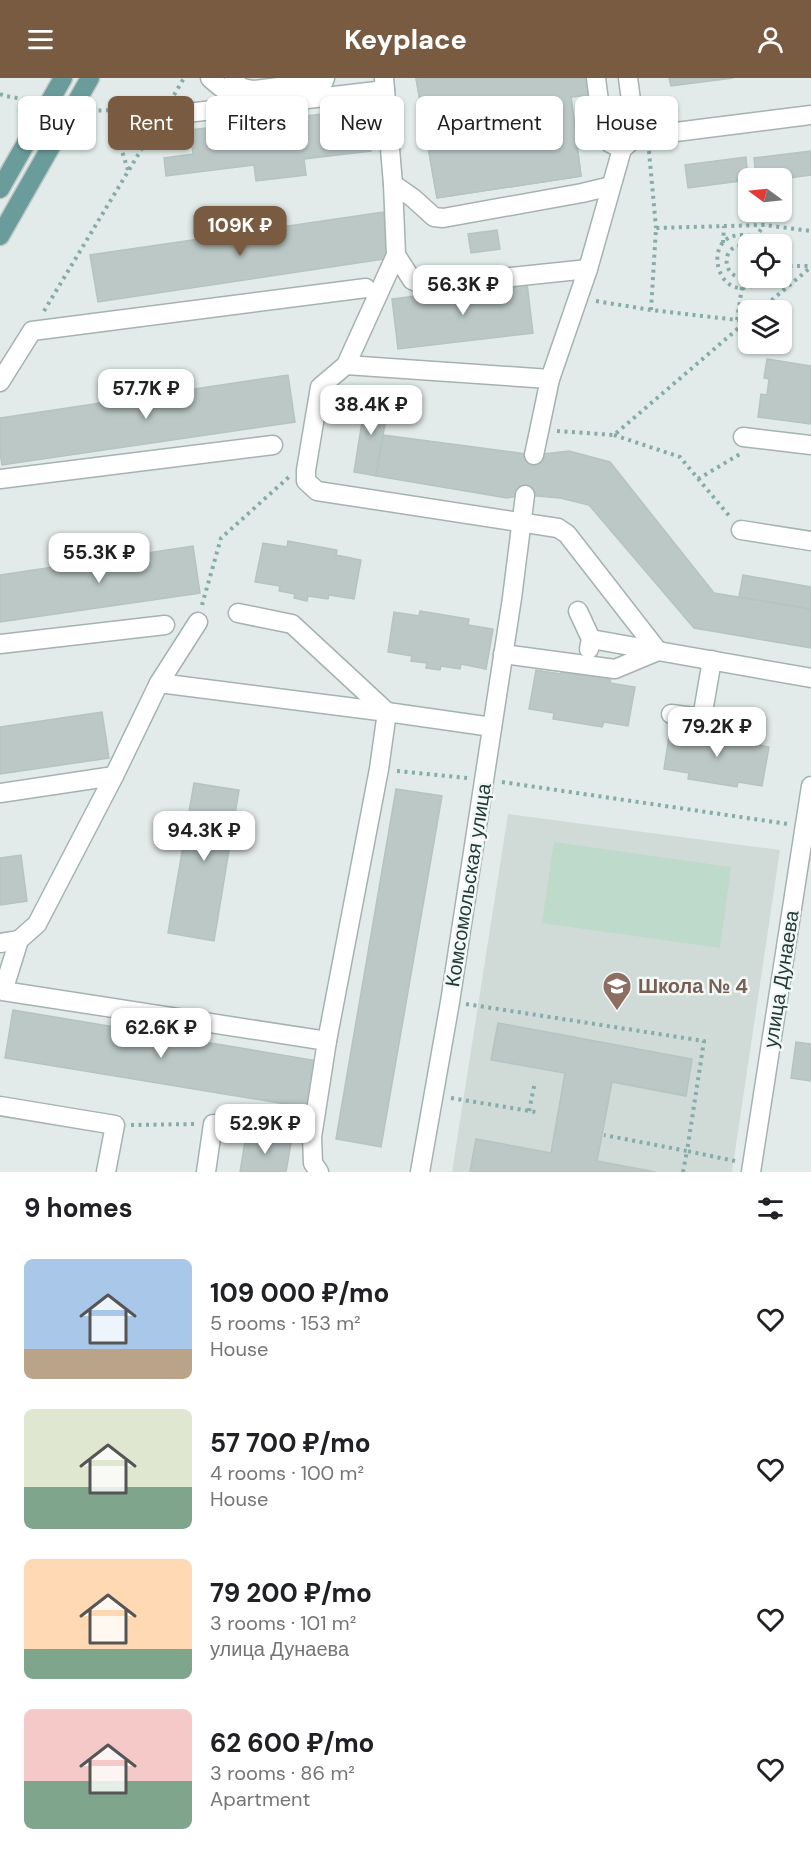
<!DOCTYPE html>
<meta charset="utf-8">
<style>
:root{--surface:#fff;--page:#f2f2f2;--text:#202124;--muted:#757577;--accent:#795b41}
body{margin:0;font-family:"DM Sans",sans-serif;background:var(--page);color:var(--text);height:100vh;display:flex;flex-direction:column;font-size:22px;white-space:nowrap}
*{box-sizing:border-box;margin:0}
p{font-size:20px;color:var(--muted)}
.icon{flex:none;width:33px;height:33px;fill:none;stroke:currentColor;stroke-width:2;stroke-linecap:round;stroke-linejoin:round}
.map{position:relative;height:1094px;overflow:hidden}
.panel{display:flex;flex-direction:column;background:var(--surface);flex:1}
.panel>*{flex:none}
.hud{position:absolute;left:18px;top:18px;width:776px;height:54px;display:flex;gap:12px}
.needle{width:39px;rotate:285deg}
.fabs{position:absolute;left:738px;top:90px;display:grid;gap:12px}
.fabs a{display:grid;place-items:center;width:54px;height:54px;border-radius:9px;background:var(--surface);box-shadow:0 2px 4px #0004;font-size:30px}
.price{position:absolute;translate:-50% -51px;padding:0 14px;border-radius:12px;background:#fff;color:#222;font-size:20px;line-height:39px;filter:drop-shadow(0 2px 3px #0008)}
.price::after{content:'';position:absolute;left:50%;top:36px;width:18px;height:14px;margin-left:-9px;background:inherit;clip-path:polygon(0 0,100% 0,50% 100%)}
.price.active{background:var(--accent);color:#fff}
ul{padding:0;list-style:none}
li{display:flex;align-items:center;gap:18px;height:150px;padding:0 24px}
li span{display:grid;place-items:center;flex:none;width:168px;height:120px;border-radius:9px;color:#555}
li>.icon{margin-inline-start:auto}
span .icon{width:72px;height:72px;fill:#fffc;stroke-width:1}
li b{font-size:26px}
h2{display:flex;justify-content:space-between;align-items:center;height:72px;padding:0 24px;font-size:26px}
.pill{padding:0 21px;border-radius:9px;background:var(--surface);box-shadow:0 2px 4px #0004;font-size:21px;line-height:54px}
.pill.active{background:var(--accent);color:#fff}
header{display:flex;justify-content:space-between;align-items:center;height:78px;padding:0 24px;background:var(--accent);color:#fff;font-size:27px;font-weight:800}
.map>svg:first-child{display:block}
.built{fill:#d0dbd8}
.green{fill:#bddacb}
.building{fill:#bbc8c5;stroke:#b5c4c1;stroke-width:1.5}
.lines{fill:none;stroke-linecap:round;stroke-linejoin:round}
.minor-tunnel{stroke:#bcc8c6;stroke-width:18;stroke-dasharray:18 9;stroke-linecap:butt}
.minor-casing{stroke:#a5b2b1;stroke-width:21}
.major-casing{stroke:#c2c8c8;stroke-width:21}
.path{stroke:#85aca8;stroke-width:4;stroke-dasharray:3 4.5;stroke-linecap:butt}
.minor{stroke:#fff;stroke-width:18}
.major{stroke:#6a9c9b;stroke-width:18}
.labels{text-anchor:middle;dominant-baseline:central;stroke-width:5;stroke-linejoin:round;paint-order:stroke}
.street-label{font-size:20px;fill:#243a39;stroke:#f2f8f6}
.education-label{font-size:20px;font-weight:bold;fill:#785e54;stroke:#f2f8f6;text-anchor:start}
</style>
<header><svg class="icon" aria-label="menu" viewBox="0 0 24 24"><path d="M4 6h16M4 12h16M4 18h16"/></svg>Keyplace<svg class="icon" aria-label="person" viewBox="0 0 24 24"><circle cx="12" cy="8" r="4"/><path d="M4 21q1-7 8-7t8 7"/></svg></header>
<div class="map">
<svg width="811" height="1094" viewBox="0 0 811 1094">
<rect width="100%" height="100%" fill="#e2ebe9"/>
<!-- built -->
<path class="built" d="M 508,736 L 780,772 L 732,1094 L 452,1094 Z"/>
<!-- green -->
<path class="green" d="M 554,764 L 731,789 L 720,870 L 542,845 Z"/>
<!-- building -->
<g class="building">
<path d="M 416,0 L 593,0 L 595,16 L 571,19 L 581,98 L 437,120 Z"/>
<path d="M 416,0 L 593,0 L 595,16 L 571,19 L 581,98 L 437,120 Z"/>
<path d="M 669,0 L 733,0 L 671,8 Z"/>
<path d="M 366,30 L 371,73 L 304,81 L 306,97 L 256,103 L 254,87 L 166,98 L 164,80 L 193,76 L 190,52 L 249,45 L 248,38 L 298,32 L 299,39 Z"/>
<path d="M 811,73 L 811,97 L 782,101 L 756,100 L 754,80 Z"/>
<path d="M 746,79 L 748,102 L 688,110 L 685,87 Z"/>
<path d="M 383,134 L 390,180 L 98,224 L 90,177 Z"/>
<path d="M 497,152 L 500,171 L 471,175 L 468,156 Z"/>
<path d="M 527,205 L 533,255 L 398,271 L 392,221 Z"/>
<path d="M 767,281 L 811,288 L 811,346 L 758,339 L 761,316 L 767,317 L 769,301 L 764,300 Z"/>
<path d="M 288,297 L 295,344 L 2,387 L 0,374 L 0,340 Z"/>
<path d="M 366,319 L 389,323 L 376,398 L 354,394 Z"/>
<path d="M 383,357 L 534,377 L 569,373 L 610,384 L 714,515 L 811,531 L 811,570 L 694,550 L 589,427 L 560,420 L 525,417 L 507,420 L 376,398 Z"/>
<path d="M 288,463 L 337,472 L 336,477 L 361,482 L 354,521 L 329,517 L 328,521 L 308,518 L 307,523 L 294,520 L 295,516 L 279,513 L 280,508 L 255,504 L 263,465 L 287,469 Z"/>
<path d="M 193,468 L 200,515 L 0,544 L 0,497 Z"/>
<path d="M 743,497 L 811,509 L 811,531 L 739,519 Z"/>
<path d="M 420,533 L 469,541 L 468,547 L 493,551 L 486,591 L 461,586 L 460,591 L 441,588 L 440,592 L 426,590 L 427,585 L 411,583 L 412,578 L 388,574 L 394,534 L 419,538 Z"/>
<path d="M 562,591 L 611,599 L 610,605 L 635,609 L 628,648 L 604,644 L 602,649 L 553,641 L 554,635 L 529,631 L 536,592 L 561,596 Z"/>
<path d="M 102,634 L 109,680 L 0,696 L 0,649 Z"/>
<path d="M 717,650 L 730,652 L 730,657 L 746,659 L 745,664 L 769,669 L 762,708 L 738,704 L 737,709 L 688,701 L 689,695 L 664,691 L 670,652 L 696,656 L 696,651 L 716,654 Z"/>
<path d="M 194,705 L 239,712 L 214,863 L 168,855 Z"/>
<path d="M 396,711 L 442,718 L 381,1069 L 336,1061 Z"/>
<path d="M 21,777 L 27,823 L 0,827 L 0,780 Z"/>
<path d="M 13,932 L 318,983 L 310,1030 L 5,980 Z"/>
<path d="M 498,945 L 692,981 L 686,1018 L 612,1004 L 597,1083 L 656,1094 L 470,1094 L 476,1061 L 551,1075 L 565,995 L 491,982 Z"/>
<path d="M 796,964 L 811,966 L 811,1003 L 791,1000 Z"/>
<path d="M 246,1057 L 291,1065 L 286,1094 L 240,1094 Z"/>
</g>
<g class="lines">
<!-- minor-tunnel -->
<path class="minor-tunnel" d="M 525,417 L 534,377"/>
<!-- minor casing -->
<g class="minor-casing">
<g id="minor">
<path d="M 210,0 C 226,15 237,21 258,20"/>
<path d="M 234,0 C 238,10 244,11 255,12 L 309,5 L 314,0"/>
<path d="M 384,0 L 393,106 L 396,177 L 346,287 L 320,309 L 306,392 L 306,403 L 317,413 L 558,450 L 567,456 L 658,573 L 811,600"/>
<path d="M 596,0 L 603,54 L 610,65 L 622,71 L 636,59 L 628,0"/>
<path d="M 301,16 C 312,15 322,11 325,0"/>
<path d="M 161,38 L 385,12"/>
<path d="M 636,59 L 811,37"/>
<path d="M 393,106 L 413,120 L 434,139 L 443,140 L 582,115 L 611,108"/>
<path d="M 396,177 L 412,202 L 425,208 L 588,191"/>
<path d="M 346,287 L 550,301 L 534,377"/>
<path d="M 550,301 L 588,191 L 622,71"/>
<path d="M 0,304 L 32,253 L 366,210"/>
<path d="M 743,359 L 811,367"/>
<path d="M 0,401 L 273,367"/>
<path d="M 741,452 L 811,463"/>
<path d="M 578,533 L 591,561 L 589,571"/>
<path d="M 238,535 L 292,546 L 387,634 L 492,649"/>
<path d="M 198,544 L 159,605 L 114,698 L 37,846 L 19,862 L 3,913 L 327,963"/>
<path d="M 591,561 L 658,573"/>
<path d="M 0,566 L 165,547"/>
<path d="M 503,576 L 615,591 L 658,573"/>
<path d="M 159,605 L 387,634 L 379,691 L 327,963 L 312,1059 L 313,1085 L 319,1094"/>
<path d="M 671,636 L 702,640 L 712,582"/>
<path d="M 702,640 L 753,648"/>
<path d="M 0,715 L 114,698"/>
<path d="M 0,865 L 19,862"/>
<path d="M 0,1028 L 115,1047 L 106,1094"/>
<path d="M 206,1094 L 213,1046"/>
<path d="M 420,1094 L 450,924 L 512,520 L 525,417"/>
<path d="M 751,1094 L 811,708"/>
</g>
</g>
<!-- major casing -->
<g class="major-casing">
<g id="major">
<path d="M 0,111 L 63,0"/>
<path d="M 0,158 L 90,0"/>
</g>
</g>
<!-- path -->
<g class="path">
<path d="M 0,16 L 5,18 L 31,22"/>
<path d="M 174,17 L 184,0"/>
<path d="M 109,32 L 128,92"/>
<path d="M 91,33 L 109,32 L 146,37"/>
<path d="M 649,73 L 656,150"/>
<path d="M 755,160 L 764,147"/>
<path d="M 723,165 L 724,148"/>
<path d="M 763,166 C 758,160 750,157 742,157 C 696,157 721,238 763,200"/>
<path d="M 748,168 C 716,163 723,207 748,198"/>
<path d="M 782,188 L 811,188"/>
<path d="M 596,223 L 651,232 L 746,243"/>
<path d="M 651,232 L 656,150 L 764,147 L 811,153"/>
<path d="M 760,232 L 811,189"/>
<path d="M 44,233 L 153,52"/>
<path d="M 737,242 L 742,209"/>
<path d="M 557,353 L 614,357 L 748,242"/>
<path d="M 614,357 L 680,379 L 731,440"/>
<path d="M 698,401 L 740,376"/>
<path d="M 202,527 L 221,460 L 289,399"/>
<path d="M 397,693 L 467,700"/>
<path d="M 502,704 L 788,746"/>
<path d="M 466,926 L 704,963 L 687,1073 L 604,1057"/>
<path d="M 451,1020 L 536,1034"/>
<path d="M 529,1033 L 535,1004"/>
<path d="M 131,1047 L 195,1046"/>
<path d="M 230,1048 L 297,1057"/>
<path d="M 683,1094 L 687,1073 L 735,1083"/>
</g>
<!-- minor -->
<use href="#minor" class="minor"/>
<!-- major -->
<use href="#major" class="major"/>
</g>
<!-- icons -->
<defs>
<g id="school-pin" transform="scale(1.5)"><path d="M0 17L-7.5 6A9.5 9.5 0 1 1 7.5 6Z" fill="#8d6e63" stroke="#f2f8f6"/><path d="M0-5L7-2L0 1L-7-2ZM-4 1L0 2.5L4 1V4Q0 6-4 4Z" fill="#fff"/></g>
</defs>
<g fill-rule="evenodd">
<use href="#school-pin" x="617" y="908"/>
</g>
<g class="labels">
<!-- street labels -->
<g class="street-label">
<text transform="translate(468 807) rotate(-81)">Комсомольская улица</text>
<text transform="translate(781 901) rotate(-81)">улица Дунаева</text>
</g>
<!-- education labels -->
<g class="education-label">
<text x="638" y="908">Школа № 4</text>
</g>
</g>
</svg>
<div class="fabs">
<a><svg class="needle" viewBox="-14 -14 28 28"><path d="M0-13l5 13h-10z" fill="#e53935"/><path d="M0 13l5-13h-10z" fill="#757577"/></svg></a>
<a><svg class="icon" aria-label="locate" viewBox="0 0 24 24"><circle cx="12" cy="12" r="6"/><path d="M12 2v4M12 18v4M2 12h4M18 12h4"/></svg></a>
<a><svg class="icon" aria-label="layers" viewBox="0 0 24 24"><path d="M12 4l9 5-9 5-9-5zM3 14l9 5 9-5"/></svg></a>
</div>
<b class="price active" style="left:240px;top:179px">109K ₽</b>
<b class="price" style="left:463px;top:238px">56.3K ₽</b>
<b class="price" style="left:146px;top:342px">57.7K ₽</b>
<b class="price" style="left:371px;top:358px">38.4K ₽</b>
<b class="price" style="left:99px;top:506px">55.3K ₽</b>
<b class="price" style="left:717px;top:680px">79.2K ₽</b>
<b class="price" style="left:204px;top:784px">94.3K ₽</b>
<b class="price" style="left:161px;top:981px">62.6K ₽</b>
<b class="price" style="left:265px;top:1077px">52.9K ₽</b>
<div class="hud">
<a class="pill">Buy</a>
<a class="pill active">Rent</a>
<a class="pill">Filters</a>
<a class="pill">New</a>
<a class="pill">Apartment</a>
<a class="pill">House</a>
</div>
</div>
<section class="panel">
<h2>9 homes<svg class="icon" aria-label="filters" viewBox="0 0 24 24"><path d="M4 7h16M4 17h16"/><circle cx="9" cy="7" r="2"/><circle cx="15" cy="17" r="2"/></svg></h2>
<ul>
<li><span style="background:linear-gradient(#a9c7e8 75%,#b9a48a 0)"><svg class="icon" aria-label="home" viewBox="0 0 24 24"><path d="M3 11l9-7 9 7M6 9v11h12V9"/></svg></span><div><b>109 000 ₽/mo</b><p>5 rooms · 153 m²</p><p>House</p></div><svg class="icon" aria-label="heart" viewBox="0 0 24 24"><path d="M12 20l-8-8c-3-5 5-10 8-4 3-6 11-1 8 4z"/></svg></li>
<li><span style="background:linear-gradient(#dfe7d0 65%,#7fa58c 0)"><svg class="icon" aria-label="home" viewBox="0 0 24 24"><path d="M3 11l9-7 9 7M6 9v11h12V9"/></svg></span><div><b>57 700 ₽/mo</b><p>4 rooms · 100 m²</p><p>House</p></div><svg class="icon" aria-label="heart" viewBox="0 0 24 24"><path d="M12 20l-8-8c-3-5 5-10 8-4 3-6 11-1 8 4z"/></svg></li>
<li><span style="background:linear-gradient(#ffd9b3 75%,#7fa58c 0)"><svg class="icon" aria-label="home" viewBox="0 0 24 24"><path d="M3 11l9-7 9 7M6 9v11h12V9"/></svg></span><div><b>79 200 ₽/mo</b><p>3 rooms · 101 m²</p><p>улица Дунаева</p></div><svg class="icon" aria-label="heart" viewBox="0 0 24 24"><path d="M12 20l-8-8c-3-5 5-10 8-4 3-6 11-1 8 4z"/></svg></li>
<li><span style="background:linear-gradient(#f6c9c9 60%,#7fa58c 0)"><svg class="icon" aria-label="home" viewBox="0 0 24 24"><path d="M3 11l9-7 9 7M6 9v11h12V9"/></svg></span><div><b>62 600 ₽/mo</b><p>3 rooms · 86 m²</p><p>Apartment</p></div><svg class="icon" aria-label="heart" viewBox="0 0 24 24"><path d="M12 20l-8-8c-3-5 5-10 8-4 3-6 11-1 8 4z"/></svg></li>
</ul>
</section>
